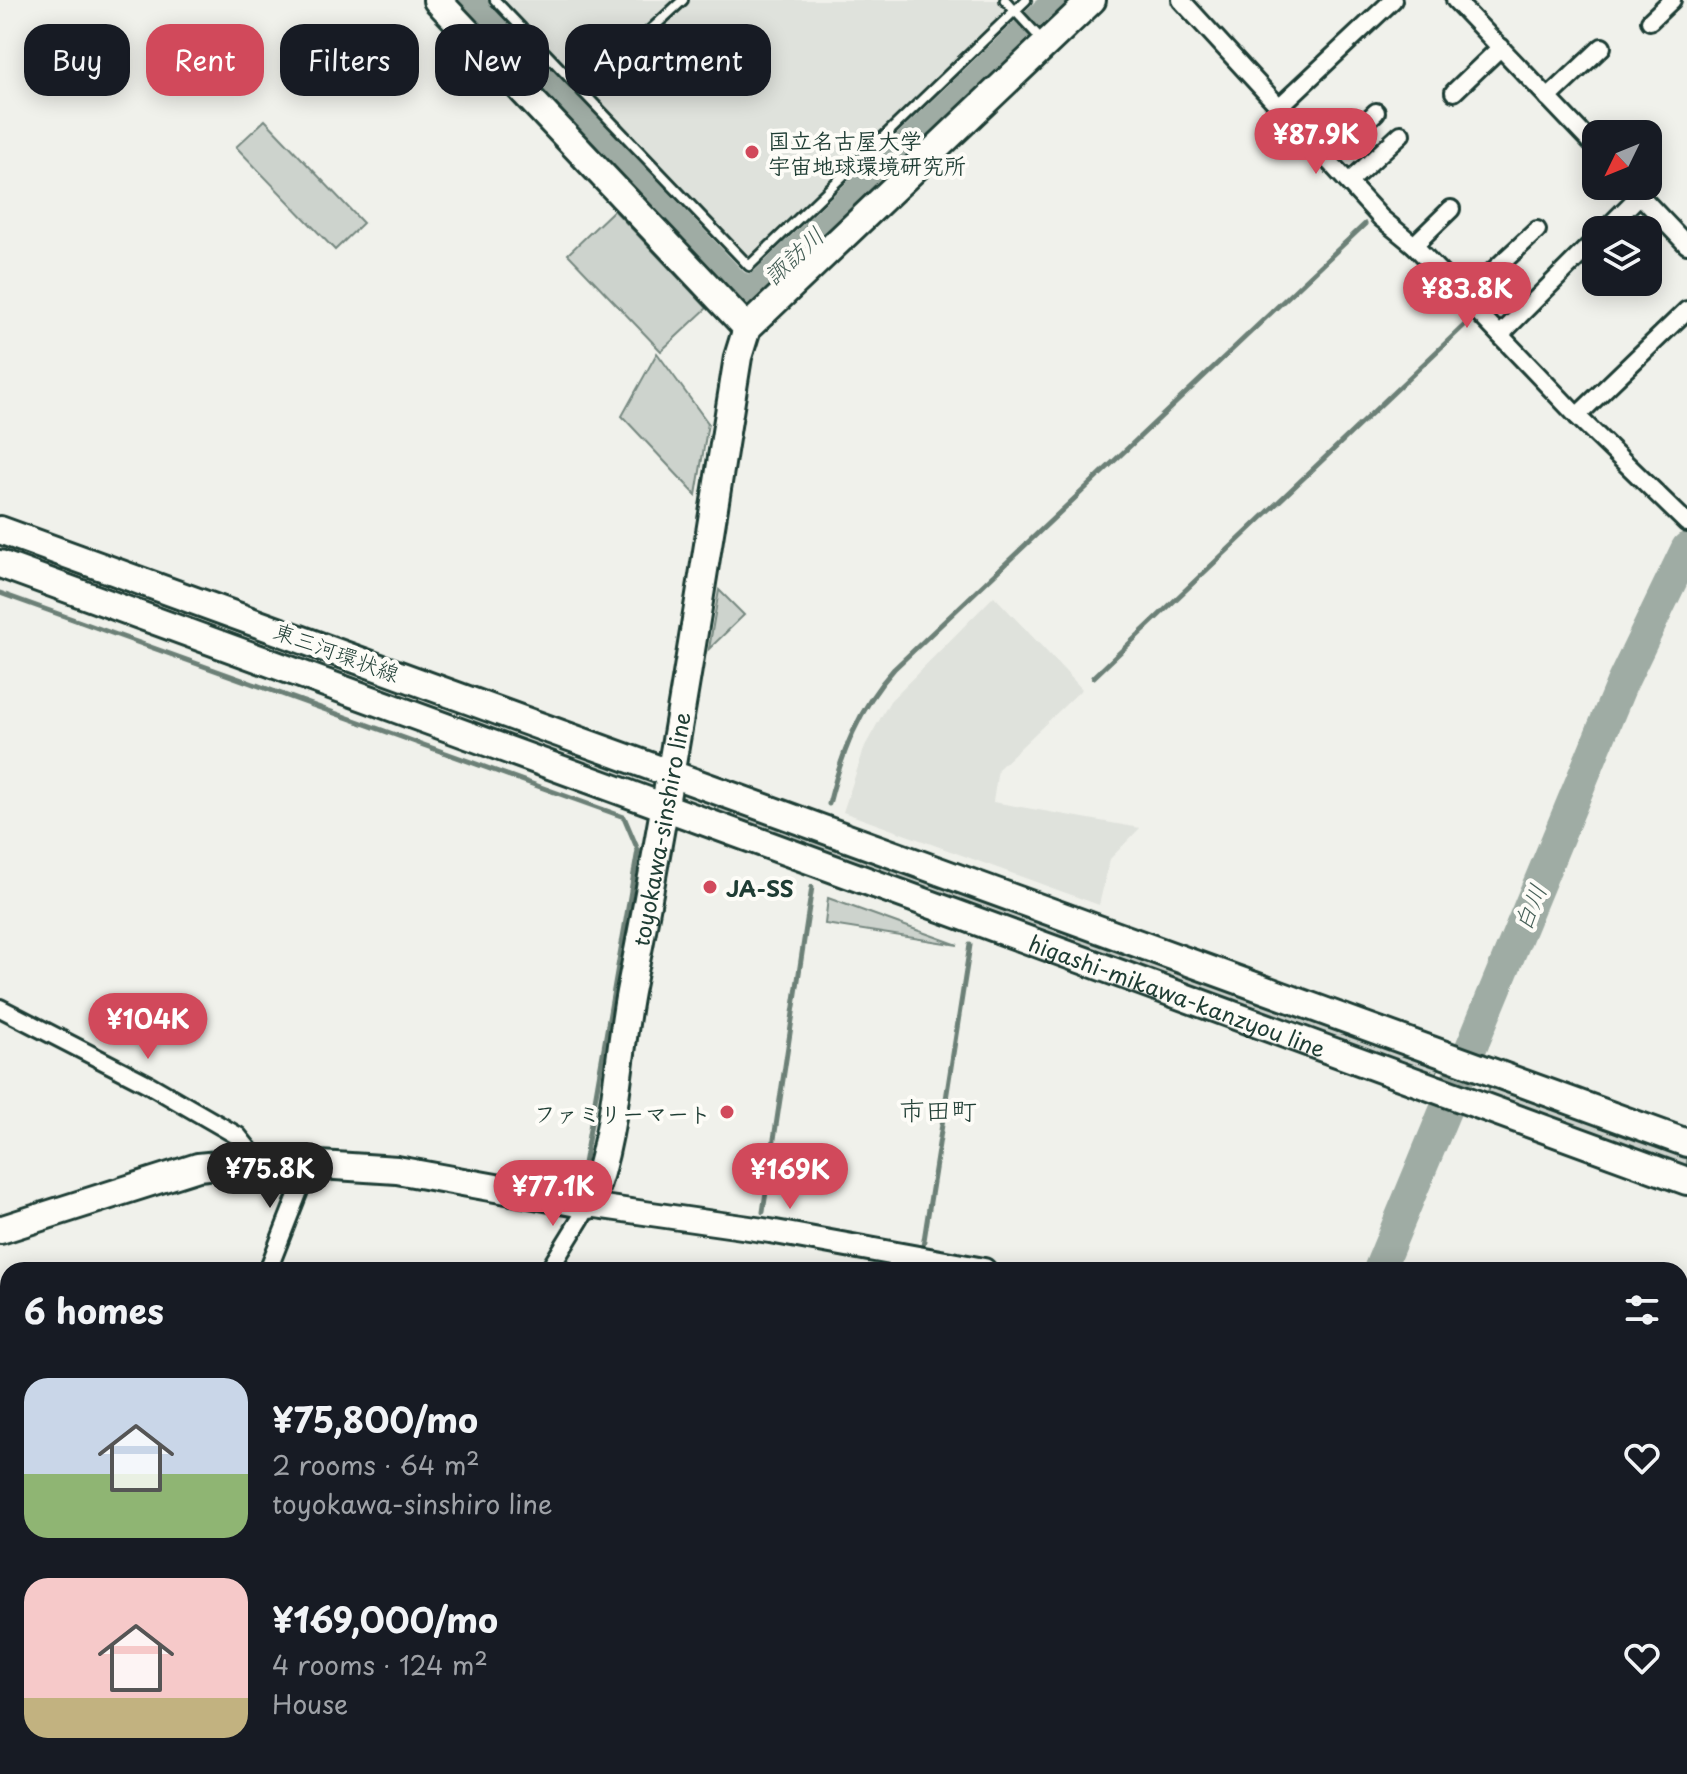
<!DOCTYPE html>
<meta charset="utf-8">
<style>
:root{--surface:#171b24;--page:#20242c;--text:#f1f3f6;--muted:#9ea1a6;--accent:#d1495b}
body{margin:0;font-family:"Playpen Sans","Klee One",sans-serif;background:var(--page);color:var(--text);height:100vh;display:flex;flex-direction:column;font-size:30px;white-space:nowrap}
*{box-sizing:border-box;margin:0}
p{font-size:26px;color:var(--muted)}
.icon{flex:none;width:44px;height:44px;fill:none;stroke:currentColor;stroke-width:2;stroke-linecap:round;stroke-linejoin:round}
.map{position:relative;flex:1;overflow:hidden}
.details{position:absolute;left:0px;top:1262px;width:1688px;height:512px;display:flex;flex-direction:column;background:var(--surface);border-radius:24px 24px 0 0;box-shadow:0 4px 20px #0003}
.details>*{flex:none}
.top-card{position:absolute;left:24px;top:24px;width:800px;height:72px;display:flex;gap:16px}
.needle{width:52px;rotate:227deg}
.controls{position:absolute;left:1582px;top:120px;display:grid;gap:16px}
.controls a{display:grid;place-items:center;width:80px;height:80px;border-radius:16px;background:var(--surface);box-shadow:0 4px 20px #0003;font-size:40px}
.price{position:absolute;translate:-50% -68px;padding:0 18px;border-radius:28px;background:var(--accent);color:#fff;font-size:26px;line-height:52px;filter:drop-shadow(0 2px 4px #0008)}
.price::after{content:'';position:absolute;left:50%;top:48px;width:24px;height:18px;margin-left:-12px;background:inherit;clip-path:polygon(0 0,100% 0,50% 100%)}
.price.active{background:#222;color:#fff}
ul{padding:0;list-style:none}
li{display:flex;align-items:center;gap:24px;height:200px;padding:0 24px}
li span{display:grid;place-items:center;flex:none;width:224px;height:160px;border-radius:24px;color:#555}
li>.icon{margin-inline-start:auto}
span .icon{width:96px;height:96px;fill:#fffc;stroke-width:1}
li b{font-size:34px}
h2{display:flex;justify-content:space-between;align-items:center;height:96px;padding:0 24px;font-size:34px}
.pill{padding:0 28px;border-radius:24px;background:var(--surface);box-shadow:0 4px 20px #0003;font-size:28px;line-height:72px}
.pill.active{background:var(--accent);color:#fff}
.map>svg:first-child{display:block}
.built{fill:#dfe2dc}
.green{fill:#cdd3cd;stroke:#768880;stroke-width:2}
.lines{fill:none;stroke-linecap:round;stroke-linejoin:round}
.stream{stroke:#6c8077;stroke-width:5}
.river{stroke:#9faca4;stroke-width:32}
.lane-casing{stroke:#1f3d34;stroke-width:14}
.street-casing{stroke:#1f3d34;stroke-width:22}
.secondary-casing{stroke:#1f3d34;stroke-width:28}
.primary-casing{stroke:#1f3d34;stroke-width:32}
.lane{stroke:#fdfcf7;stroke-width:8}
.street{stroke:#fdfcf7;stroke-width:16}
.secondary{stroke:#fdfcf7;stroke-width:22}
.primary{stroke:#fdfcf7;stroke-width:26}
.poi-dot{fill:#d1495b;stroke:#fdfcf7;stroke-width:3}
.labels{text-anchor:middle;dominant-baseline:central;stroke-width:8;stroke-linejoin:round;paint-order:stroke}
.poi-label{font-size:22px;font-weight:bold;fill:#1f3d34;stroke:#fdfcf7;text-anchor:start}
.street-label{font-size:22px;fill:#1f3d34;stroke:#fdfcf7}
.water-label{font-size:24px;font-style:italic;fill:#455e56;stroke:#fdfcf7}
.quarter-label{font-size:26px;fill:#1f3d34;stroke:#fdfcf7}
</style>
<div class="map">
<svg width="1687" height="1774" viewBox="0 0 1687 1774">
<rect width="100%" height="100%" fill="#f0f1eb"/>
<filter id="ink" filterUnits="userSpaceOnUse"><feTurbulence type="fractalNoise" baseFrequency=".0125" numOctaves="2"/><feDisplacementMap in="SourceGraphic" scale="16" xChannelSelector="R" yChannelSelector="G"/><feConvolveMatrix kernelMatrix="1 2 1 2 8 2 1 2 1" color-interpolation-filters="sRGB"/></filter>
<g filter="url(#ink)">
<!-- built -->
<g class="built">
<path d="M 467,0 L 1050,0 L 749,285 L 735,280 Z"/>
<path d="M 994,596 L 1082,689 L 998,769 L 993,802 L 1140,828 L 1110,859 L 1099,905 L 843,812 L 865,746 L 890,701 Z"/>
<path d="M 0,1660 L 8,1665 L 8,1766 L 174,1766 L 184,1772 L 0,1774 Z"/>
</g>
<!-- green -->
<g class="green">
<path d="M 265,120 L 363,223 L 335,250 L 236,147 Z"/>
<path d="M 614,210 L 707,308 L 661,351 L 568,254 Z"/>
<path d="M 657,353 L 708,423 L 696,495 L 622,416 Z"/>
<path d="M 719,590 L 744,615 L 709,649 Z"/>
<path d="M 721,796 L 1441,1061 L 1434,1080 L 718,812 Z"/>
<path d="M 828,898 L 958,945 L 825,924 Z"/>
<path d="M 1494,1079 L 1687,1149 L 1687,1173 L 1484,1099 Z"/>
</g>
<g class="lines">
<!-- stream -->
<g class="stream">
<path d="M 0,593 L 624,817 L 638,850 L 584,1164 C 570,1187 539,1176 517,1172"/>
<path d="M 1094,677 L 1472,318"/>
<path d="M 829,804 C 842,753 858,709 894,669 L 1365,224"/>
<path d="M 763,1212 L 812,887"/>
<path d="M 922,1253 L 970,945"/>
<path d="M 0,1372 L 8,1375"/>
<path d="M 1017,1766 L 1035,1774"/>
<path d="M 398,1774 L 401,1766"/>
<path d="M 711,1774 L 715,1766"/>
</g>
<!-- river -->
<g class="river">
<path d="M 466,0 L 735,286 L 748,291 L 763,285 L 1060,0"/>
<path d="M 1379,1270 L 1621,685 L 1687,548"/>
<path d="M 1171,1774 L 1174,1766"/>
</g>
<!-- lane casing -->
<g class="lane-casing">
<g id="lane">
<path d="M 495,0 L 749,266 L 1026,0"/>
<path d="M 1005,0 L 1042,40"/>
<path d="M 583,92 L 683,0"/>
</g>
</g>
<!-- street casing -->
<g class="street-casing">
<g id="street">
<path d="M 1181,0 L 1381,218 L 1414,245 L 1577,416 L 1687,523"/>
<path d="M 1455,0 L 1596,148"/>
<path d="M 1650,21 L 1672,0"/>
<path d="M 1454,92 L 1501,47"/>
<path d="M 1548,98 L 1602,47"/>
<path d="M 1278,108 L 1393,0"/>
<path d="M 1327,159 L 1376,112"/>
<path d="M 1349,182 L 1401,134"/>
<path d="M 1631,186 L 1687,245"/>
<path d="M 1605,230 L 1640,195"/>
<path d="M 1414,245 L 1451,209"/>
<path d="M 1464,298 L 1537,230"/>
<path d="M 1500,335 L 1596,239"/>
<path d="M 1577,416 L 1687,310"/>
<path d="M 0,1008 L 148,1084 L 238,1136 L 258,1161"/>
<path d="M 268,1270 L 309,1165"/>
<path d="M 549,1270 L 589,1205"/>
<path d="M 1680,1383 L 1687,1374"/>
<path d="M 1680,1745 L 1687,1749"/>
<path d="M 1047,1766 L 1068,1774"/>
<path d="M 214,1774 L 220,1766"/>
<path d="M 1594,1774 L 1598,1766"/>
</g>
</g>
<!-- secondary casing -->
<g class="secondary-casing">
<g id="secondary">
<path d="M 589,1205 L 770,1231 L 984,1270"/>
<path d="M 1680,1415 L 1687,1418"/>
</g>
</g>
<!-- primary casing -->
<g class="primary-casing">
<g id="primary">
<path d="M 437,0 L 747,328"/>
<path d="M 0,530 L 1687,1143"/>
<path id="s1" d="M 0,564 L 1687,1181"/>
<path id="s2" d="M 0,1230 L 198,1167 L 258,1161 L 397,1170 L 589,1205 C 616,1138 617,1063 630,992 C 672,781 704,569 738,357 L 747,328 L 1092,0"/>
</g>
</g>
<!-- lane -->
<use href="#lane" class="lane"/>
<!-- street -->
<use href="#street" class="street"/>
<!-- secondary -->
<use href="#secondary" class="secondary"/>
<!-- primary -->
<use href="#primary" class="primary"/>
</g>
</g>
<!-- markers -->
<g class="poi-dot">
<circle cx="752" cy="152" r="8"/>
<circle cx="710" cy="887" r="8"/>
<circle cx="727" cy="1112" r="8"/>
</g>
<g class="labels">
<!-- poi labels -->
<g class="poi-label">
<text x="768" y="139">国立名古屋大学<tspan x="768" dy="25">宇宙地球環境研究所</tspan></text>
<text x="726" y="887">JA-SS</text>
<text x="711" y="1112" text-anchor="end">ファミリーマート</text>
</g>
<!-- street labels -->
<g class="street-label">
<text transform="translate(337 651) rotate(20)">東三河環状線</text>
<text stroke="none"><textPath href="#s2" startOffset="986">toyokawa-sinshiro line</textPath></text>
<text stroke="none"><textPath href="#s1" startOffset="1254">higashi-mikawa-kanzyou line</textPath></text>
</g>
<!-- water labels -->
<g class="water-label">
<text transform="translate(793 255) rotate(-43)">諏訪川</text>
<text transform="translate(1529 907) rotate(-68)">白川</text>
</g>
<!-- quarter labels -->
<g class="quarter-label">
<text x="938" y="1109">市田町</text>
</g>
</g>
</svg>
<div class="controls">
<a><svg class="needle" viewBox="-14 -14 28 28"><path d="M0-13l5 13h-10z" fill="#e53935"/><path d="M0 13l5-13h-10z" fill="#9ea1a6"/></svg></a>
<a><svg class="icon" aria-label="layers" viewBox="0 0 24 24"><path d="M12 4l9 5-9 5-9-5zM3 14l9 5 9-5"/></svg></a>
</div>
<b class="price" style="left:1316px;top:176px">¥87.9K</b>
<b class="price" style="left:1467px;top:330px">¥83.8K</b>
<b class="price" style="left:148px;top:1061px">¥104K</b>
<b class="price active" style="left:270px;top:1210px">¥75.8K</b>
<b class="price" style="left:790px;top:1211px">¥169K</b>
<b class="price" style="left:553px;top:1228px">¥77.1K</b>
<div class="top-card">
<a class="pill">Buy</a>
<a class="pill active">Rent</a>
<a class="pill">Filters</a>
<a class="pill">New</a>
<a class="pill">Apartment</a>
</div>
<section class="details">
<h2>6 homes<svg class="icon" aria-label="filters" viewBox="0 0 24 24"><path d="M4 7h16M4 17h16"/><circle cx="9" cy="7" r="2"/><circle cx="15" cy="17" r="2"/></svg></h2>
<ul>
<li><span style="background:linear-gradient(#c9d6e8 60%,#8fb573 0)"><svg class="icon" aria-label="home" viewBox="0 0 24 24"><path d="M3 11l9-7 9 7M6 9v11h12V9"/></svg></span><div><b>¥75,800/mo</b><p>2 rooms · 64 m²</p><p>toyokawa-sinshiro line</p></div><svg class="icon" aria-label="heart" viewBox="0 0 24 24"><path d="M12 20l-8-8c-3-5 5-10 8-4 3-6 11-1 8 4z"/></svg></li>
<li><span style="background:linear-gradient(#f6c9c9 75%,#c2b280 0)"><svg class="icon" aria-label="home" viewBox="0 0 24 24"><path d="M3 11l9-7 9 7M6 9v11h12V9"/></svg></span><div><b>¥169,000/mo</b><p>4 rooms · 124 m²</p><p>House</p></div><svg class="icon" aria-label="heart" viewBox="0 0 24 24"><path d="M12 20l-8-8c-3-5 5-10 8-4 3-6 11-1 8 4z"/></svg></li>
</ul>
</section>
</div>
